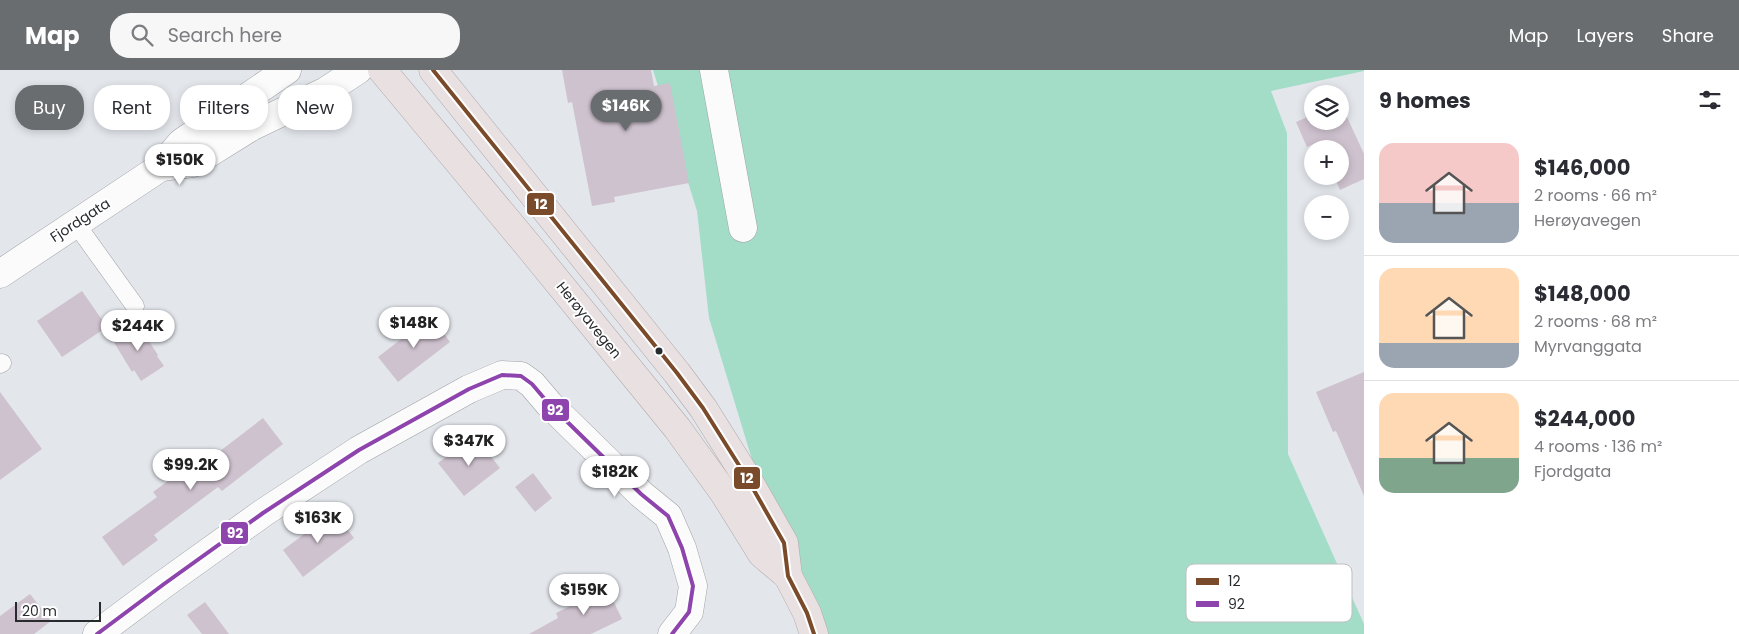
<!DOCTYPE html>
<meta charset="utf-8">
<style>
:root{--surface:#fff;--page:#f7f7f7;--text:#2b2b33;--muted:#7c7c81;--line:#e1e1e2;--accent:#696d70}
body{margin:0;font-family:Poppins,sans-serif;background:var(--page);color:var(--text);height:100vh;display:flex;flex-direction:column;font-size:19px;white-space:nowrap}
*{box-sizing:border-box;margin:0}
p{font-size:16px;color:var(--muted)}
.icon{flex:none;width:28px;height:28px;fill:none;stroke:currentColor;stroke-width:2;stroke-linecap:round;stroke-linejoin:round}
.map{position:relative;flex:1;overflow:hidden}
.panel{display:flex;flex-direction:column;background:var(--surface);width:375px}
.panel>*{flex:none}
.top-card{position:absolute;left:15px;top:15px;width:475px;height:45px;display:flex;gap:10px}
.tools{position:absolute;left:1304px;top:15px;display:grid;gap:10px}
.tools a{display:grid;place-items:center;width:45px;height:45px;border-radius:50%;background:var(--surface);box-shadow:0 2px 8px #0003;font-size:25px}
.scale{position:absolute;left:15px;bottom:12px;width:86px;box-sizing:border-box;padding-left:5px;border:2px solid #282b2e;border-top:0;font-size:14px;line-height:18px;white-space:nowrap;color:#282b2e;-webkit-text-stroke:4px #fff;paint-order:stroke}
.price{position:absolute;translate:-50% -42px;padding:0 11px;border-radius:18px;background:#fff;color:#222;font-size:16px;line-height:32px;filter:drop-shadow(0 1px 2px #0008)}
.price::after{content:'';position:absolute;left:50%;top:30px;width:15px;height:11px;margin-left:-8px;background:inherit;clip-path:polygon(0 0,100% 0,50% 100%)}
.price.selected{background:var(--accent);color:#fff}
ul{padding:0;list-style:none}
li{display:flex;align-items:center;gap:15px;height:125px;padding:0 15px}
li+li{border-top:1px solid var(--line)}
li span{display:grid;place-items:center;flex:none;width:140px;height:100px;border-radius:15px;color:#555}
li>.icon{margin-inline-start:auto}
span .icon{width:60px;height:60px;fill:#fffc;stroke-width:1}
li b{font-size:21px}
h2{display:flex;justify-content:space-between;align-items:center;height:60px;padding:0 15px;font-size:21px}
.pill{padding:0 18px;border-radius:20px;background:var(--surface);box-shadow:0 2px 8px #0003;font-size:18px;line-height:45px}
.pill.selected{background:var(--accent);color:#fff}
header{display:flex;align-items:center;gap:30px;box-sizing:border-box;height:70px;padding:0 25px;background:var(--accent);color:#fff}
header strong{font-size:24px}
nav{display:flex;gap:28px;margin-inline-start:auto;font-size:18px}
.search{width:350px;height:45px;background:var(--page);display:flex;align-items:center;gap:12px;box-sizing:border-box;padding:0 18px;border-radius:20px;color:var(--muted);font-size:19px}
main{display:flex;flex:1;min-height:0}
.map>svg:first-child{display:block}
.green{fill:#a3ddc7}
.building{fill:#cec2cf}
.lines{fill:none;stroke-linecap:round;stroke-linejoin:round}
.service-casing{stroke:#9ea1a4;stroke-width:19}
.minor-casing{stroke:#9ea1a4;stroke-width:29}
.tertiary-casing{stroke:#9ea1a4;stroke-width:29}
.trunk-casing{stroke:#b0a7aa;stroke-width:29}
.service{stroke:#fbfbfc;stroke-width:18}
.minor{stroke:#fbfbfc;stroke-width:28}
.tertiary{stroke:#fbfbfc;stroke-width:28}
.trunk{stroke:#e8e0e1;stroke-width:28}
.bus-1-casing{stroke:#fff;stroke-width:8}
.bus-2-casing{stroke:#fff;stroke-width:8}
.bus-1{stroke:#7a4b2a;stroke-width:4}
.bus-2{stroke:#8e44ad;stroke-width:4}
.bus-dot{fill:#282b2e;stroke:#fff;stroke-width:2}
.labels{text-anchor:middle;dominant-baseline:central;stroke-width:4;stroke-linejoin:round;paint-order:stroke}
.street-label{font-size:14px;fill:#282b2e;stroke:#fff}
.key{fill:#fff;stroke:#bebfc0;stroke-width:1}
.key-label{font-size:14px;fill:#282b2e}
.line-badge{stroke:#fff;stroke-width:2}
.badge-label{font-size:14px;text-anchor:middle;font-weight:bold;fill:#fff}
</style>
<header>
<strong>Map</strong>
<div class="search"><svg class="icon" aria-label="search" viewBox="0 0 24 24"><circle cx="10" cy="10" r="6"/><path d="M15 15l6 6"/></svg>Search here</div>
<nav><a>Map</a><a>Layers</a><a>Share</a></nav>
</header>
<main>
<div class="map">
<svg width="1364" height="564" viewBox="0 0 1364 564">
<rect width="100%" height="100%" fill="#e3e7ec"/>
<!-- green -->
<path class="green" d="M 653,0 L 1364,0 L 1364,1 L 1271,21 L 1287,63 L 1288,384 L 1364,554 L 1364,564 L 809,564 L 767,439 L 709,248 L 697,141 Z"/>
<!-- building -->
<g class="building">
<path d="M 562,0 L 651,0 L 654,16 L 670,13 L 689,113 L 614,127 L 615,132 L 592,136 L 572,32 L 568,33 Z"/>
<path d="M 1340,32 L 1364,84 L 1364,109 L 1340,120 L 1334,106 L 1340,106 L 1340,79 L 1321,79 L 1318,72 L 1307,77 L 1296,52 L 1312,45 L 1312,51 L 1340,51 Z"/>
<path d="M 82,221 L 107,257 L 62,287 L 37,251 Z"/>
<path d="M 431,246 L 450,272 L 398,312 L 378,287 Z"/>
<path d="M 137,253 L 158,285 L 157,286 L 164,296 L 141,311 L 134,300 L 132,302 L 112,269 Z"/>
<path d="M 1364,302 L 1364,426 L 1336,361 L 1333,362 L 1316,322 Z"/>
<path d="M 0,322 L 42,379 L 0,410 Z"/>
<path d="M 263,348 L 283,374 L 222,421 L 218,417 L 154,465 L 158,470 L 123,496 L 102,467 L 157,427 L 153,422 L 176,405 L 181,411 Z"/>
<path d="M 470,369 L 481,383 L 485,379 L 500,398 L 464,426 L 438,393 Z"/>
<path d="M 533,403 L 552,428 L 535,442 L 515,417 Z"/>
<path d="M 334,442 L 354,468 L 303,507 L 283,480 Z"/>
<path d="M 607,518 L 622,549 L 591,564 L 529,564 L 558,548 L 556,543 Z"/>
<path d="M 30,524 L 51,551 L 34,564 L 0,564 L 0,546 Z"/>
<path d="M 205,532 L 229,564 L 202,564 L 187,545 Z"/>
</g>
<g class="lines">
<!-- service casing -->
<g class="service-casing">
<g id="service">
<path d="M 76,154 L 135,236"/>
<path d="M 0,294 L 2,293"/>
</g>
</g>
<!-- minor casing -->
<g class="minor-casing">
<g id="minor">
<path d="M 714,0 L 743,158"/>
<path d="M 97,564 L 164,514 L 263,443 L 359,380 L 469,319 L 502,305 L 521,306 L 532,314 L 549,334 L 641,424 L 668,446 L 682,478 L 693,516 L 689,542 L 672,564"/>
</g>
</g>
<!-- tertiary casing -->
<g class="tertiary-casing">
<g id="tertiary">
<path d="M 161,97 L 193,93 L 251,57 L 326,21 L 358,0"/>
<path d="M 0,204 L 161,97 L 181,73 L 287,0"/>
</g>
</g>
<!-- trunk casing -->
<g class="trunk-casing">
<g id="trunk">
<path d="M 382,0 L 531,179 L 677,358 L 724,423 L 762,484 L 788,506"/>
<path d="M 433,0 L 677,303 L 703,338 L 747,408 L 784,473 L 788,506 L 807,543 L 814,564"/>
</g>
</g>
<!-- service -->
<use href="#service" class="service"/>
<!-- minor -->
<use href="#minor" class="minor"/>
<!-- tertiary -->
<use href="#tertiary" class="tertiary"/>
<!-- trunk -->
<use href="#trunk" class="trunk"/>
<!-- bus-1 casing -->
<g class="bus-1-casing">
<path id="bus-1" d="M 433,0 L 677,303 L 703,338 L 747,408 L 784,473 L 788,506 L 807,543 L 814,564"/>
</g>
<!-- bus-2 casing -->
<g class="bus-2-casing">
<path id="bus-2" d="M 97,564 L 164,514 L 263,443 L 359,380 L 469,319 L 502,305 L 521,306 L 532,314 L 549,334 L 641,424 L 668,446 L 682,478 L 693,516 L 689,542 L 672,564"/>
</g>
<!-- bus-1 -->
<use href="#bus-1" class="bus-1"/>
<!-- bus-2 -->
<use href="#bus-2" class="bus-2"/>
</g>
<!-- markers -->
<circle class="bus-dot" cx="659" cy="281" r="4.5"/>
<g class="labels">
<!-- street labels -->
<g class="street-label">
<text transform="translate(80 150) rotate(-33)">Fjordgata</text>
<text transform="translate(589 250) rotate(51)">Herøyavegen</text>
</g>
</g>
<!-- legend -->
<rect x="1186" y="494" width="166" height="58" rx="8" class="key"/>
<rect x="1196" y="508" width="23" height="7" fill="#7a4b2a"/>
<rect x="1196" y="531" width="23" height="6" fill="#8e44ad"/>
<g class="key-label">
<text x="1228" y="516">12</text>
<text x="1228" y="539">92</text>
</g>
<g class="line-badge">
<rect x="526" y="122" width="29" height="24" rx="5" fill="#7a4b2a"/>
<rect x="541" y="328" width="29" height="24" rx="5" fill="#8e44ad"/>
<rect x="733" y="396" width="28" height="24" rx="5" fill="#7a4b2a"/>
<rect x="220" y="451" width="29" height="24" rx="5" fill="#8e44ad"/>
</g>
<g class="badge-label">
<text x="541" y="139">12</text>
<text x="555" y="345">92</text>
<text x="747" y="413">12</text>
<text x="235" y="468">92</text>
</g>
</svg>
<div class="tools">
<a><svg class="icon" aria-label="layers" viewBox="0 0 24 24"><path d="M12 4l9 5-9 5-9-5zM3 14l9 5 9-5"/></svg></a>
<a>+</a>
<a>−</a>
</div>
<div class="scale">20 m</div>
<b class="price selected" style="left:626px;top:62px">$146K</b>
<b class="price" style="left:180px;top:116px">$150K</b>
<b class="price" style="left:414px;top:279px">$148K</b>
<b class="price" style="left:138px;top:282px">$244K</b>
<b class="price" style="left:469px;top:397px">$347K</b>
<b class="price" style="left:191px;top:421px">$99.2K</b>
<b class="price" style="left:615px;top:428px">$182K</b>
<b class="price" style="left:318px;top:474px">$163K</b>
<b class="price" style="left:584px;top:546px">$159K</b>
<div class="top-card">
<a class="pill selected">Buy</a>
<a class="pill">Rent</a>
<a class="pill">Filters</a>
<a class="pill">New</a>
</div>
</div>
<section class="panel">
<h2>9 homes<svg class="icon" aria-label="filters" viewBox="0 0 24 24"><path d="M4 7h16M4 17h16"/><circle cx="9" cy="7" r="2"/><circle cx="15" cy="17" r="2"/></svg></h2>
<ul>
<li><span style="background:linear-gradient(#f6c9c9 60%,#9aa5b1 0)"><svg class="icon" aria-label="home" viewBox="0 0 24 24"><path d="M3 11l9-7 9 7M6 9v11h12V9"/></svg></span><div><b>$146,000</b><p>2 rooms · 66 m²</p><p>Herøyavegen</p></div></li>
<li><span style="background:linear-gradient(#ffd9b3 75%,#9aa5b1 0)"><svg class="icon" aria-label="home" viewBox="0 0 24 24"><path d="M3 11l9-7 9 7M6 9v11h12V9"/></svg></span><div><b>$148,000</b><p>2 rooms · 68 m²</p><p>Myrvanggata</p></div></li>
<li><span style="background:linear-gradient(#ffd9b3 65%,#7fa58c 0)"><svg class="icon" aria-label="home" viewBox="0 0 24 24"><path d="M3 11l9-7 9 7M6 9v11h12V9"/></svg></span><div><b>$244,000</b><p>4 rooms · 136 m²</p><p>Fjordgata</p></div></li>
</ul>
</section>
</main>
